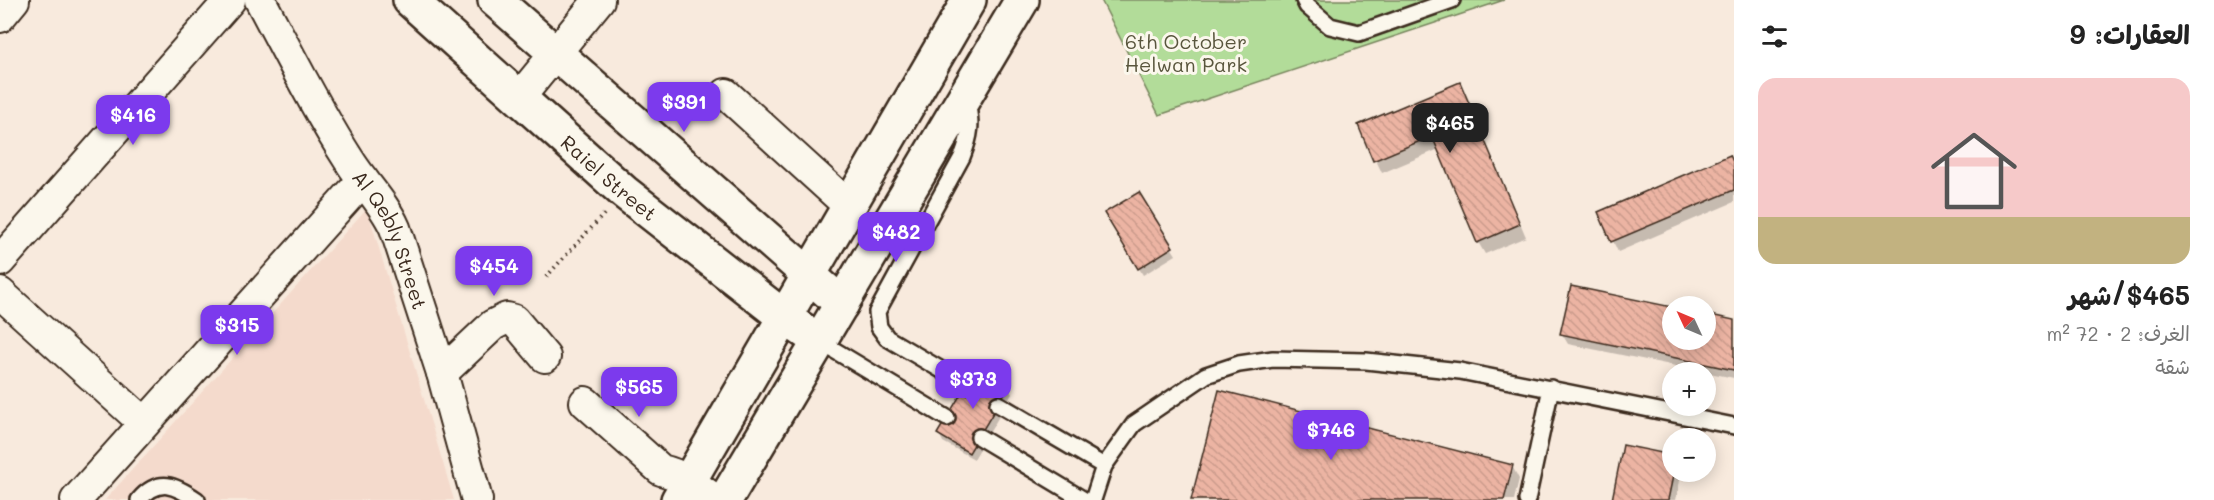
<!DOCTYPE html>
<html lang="ar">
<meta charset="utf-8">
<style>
:root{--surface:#fff;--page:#f6f6f6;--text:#222;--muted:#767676;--line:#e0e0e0;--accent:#7c3aed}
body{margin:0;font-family:Mali,"Playpen Sans Arabic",sans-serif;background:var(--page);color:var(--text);direction:rtl;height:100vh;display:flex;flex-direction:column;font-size:22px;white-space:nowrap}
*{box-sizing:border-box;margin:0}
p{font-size:20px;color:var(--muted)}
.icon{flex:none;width:33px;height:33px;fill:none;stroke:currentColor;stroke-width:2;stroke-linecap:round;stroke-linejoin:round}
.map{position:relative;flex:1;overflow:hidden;direction:ltr}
.side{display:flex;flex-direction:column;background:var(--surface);width:480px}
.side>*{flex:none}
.needle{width:39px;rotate:314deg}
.buttons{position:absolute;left:1662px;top:296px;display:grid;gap:12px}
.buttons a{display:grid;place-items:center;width:54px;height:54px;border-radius:50%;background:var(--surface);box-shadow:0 3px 15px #0003;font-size:30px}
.price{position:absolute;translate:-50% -51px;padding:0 14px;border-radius:12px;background:var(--accent);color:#fff;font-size:20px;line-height:39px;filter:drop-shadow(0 2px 3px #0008)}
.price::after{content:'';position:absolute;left:50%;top:36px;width:18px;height:14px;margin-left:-9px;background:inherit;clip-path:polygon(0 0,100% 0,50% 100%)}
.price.selected{background:#222;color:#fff}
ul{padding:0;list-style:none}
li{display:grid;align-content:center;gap:12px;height:318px;padding:0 24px}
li+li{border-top:2px solid var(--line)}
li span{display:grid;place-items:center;height:186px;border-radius:18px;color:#555}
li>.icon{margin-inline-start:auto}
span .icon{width:108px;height:108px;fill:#fffc;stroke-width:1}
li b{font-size:26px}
h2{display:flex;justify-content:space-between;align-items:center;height:72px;padding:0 24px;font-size:26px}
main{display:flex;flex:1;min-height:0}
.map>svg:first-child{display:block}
.built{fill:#f4dacc}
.green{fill:#b2dc99;stroke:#76835c;stroke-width:1.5}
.shadow{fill:#0003}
.building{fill:url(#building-back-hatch);stroke:#3b2a1e;stroke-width:1.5}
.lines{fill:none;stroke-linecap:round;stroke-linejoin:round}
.service-casing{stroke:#3b2a1e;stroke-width:20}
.minor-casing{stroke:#3b2a1e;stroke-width:34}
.tertiary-casing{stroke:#3b2a1e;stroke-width:38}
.secondary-casing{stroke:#3b2a1e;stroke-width:38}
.path{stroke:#3b2a1e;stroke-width:4;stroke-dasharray:1.5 4.5;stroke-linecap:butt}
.service{stroke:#fbf7ec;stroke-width:15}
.minor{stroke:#fbf7ec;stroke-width:30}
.tertiary{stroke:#fbf7ec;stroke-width:33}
.secondary{stroke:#fbf7ec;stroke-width:33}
.labels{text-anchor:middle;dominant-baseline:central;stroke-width:6;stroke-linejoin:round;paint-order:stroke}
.park-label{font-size:20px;fill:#59563d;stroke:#fbf7ec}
.street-label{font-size:20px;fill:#3b2a1e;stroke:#fbf7ec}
</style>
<main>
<section class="side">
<h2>العقارات: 9<svg class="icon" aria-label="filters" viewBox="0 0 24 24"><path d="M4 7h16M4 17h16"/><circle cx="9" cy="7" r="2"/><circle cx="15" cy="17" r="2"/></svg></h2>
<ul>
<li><span style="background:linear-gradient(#f6c9c9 75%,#c2b280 0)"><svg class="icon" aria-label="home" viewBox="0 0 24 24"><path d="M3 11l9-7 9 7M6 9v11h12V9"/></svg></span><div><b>$465/شهر</b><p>الغرف: 2 · 72 m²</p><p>شقة</p></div></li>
</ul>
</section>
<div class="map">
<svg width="1734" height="500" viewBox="0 0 1734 500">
<defs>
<pattern id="building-back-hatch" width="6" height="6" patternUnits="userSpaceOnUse" patternTransform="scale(1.5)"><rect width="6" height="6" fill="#ecb4a3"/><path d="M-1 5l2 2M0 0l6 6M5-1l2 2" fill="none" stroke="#cb9b8c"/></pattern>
</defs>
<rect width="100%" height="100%" fill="#f8eadd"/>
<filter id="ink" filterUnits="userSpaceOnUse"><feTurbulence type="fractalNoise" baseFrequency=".0167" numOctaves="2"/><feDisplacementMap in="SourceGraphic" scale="12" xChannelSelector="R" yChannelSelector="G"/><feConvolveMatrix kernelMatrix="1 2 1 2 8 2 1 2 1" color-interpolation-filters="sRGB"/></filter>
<g filter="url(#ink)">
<!-- built -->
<path class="built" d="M 367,208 L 454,500 L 105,500 Z"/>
<!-- green -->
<path class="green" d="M 1101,0 L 1504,0 L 1159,115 Z"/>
<!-- shadow -->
<g class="shadow">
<path d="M 1460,84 L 1467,96 L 1526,237 L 1485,254 L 1478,242 L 1439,149 L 1382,173 L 1360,126 Z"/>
<path d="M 1734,165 L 1734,202 L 1618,252 L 1600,213 Z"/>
<path d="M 1138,194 L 1176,255 L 1143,275 L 1106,214 Z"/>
<path d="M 1572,287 L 1672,308 L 1672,339 L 1706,339 L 1706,315 L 1734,321 L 1734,378 L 1568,344 L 1562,334 Z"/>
<path d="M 1008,387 L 1012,394 L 974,459 L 943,442 L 939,434 Z"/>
<path d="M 1624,447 L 1672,456 L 1672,471 L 1682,471 L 1676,500 L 1613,500 Z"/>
<path d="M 1512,466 L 1519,479 L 1514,500 L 1192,500 Z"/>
</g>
<!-- building -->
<g class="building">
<path d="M 1460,82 L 1520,224 L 1477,243 L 1432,136 L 1373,161 L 1358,125 Z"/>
<path d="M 1730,155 L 1734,164 L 1734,190 L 1611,242 L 1598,212 Z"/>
<path d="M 1139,192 L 1173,247 L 1138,269 L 1104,213 Z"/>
<path d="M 1571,286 L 1672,307 L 1672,339 L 1706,339 L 1706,314 L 1734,320 L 1734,370 L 1560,334 Z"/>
<path d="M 977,367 L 1009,386 L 969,453 L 937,434 Z"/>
<path d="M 1219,390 L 1513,465 L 1504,500 L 1191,500 Z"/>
<path d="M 1623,445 L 1672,455 L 1672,471 L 1674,471 L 1668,500 L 1612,500 Z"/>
</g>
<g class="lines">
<!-- service casing -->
<g class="service-casing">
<g id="service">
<path d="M 1304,0 L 1307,6 L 1330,26 L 1359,33 L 1452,0"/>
<path d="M 966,101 C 973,122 970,137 962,157 L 877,312 L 879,327 L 887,338 L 967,385"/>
<path d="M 819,341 L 947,418"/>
<path d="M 998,404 L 1104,466"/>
<path d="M 979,437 L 1084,500"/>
<path d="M 139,500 C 159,477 175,485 197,500"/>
<path d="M 1093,500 L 1104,466 L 1134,424 L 1206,375 L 1239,364 L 1273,359 L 1366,361 L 1460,371 L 1734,426"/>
<path d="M 1527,500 L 1551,388"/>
</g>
</g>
<!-- minor casing -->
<g class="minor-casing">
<g id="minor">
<path id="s1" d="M 260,0 C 289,54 316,109 349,160 C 364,184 384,203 395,228 L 442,373 L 477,500"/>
<path d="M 0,17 L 14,0"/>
<path d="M 726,94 L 849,206"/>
<path d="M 519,98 L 599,0"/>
<path d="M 0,261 L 230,0"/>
<path d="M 0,293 L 144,423"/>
<path d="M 442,373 L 493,325 L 507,318 L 514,320 L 545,357"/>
<path d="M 585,402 L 661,470 C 683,475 697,487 715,500"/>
<path d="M 76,500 L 363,180"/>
</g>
</g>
<!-- tertiary casing -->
<g class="tertiary-casing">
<g id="tertiary">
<path id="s2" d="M 410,0 L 624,192 L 784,317 L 819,341"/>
<path d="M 495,0 L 842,304"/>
</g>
</g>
<!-- secondary casing -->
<g class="secondary-casing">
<g id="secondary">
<path d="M 678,500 L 969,0"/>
<path d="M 725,500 L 1022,0"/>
</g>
</g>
<!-- path -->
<path class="path" d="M 546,277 L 605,213"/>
<!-- service -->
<use href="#service" class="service"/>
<!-- minor -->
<use href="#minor" class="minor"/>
<!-- tertiary -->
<use href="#tertiary" class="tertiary"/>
<!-- secondary -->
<use href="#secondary" class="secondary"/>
</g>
</g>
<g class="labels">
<!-- park labels -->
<g class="park-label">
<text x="1186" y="41">6th October<tspan x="1186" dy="23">Helwan Park</tspan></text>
</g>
<!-- street labels -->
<g class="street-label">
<text stroke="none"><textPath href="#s2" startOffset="267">Raiel Street</textPath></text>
<text stroke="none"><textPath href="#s1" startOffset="274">Al Qebly Street</textPath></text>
</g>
</g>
</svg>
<div class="buttons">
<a><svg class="needle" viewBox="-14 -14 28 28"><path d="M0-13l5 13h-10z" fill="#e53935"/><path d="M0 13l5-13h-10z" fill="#767676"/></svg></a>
<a>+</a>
<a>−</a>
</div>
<b class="price" style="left:684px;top:133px">$391</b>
<b class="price" style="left:133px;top:146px">$416</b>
<b class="price selected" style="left:1450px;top:154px">$465</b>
<b class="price" style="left:896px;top:263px">$482</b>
<b class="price" style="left:494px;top:297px">$454</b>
<b class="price" style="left:237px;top:356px">$315</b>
<b class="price" style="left:973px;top:410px">$373</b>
<b class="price" style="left:639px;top:418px">$565</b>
<b class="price" style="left:1331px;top:461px">$746</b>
</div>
</main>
